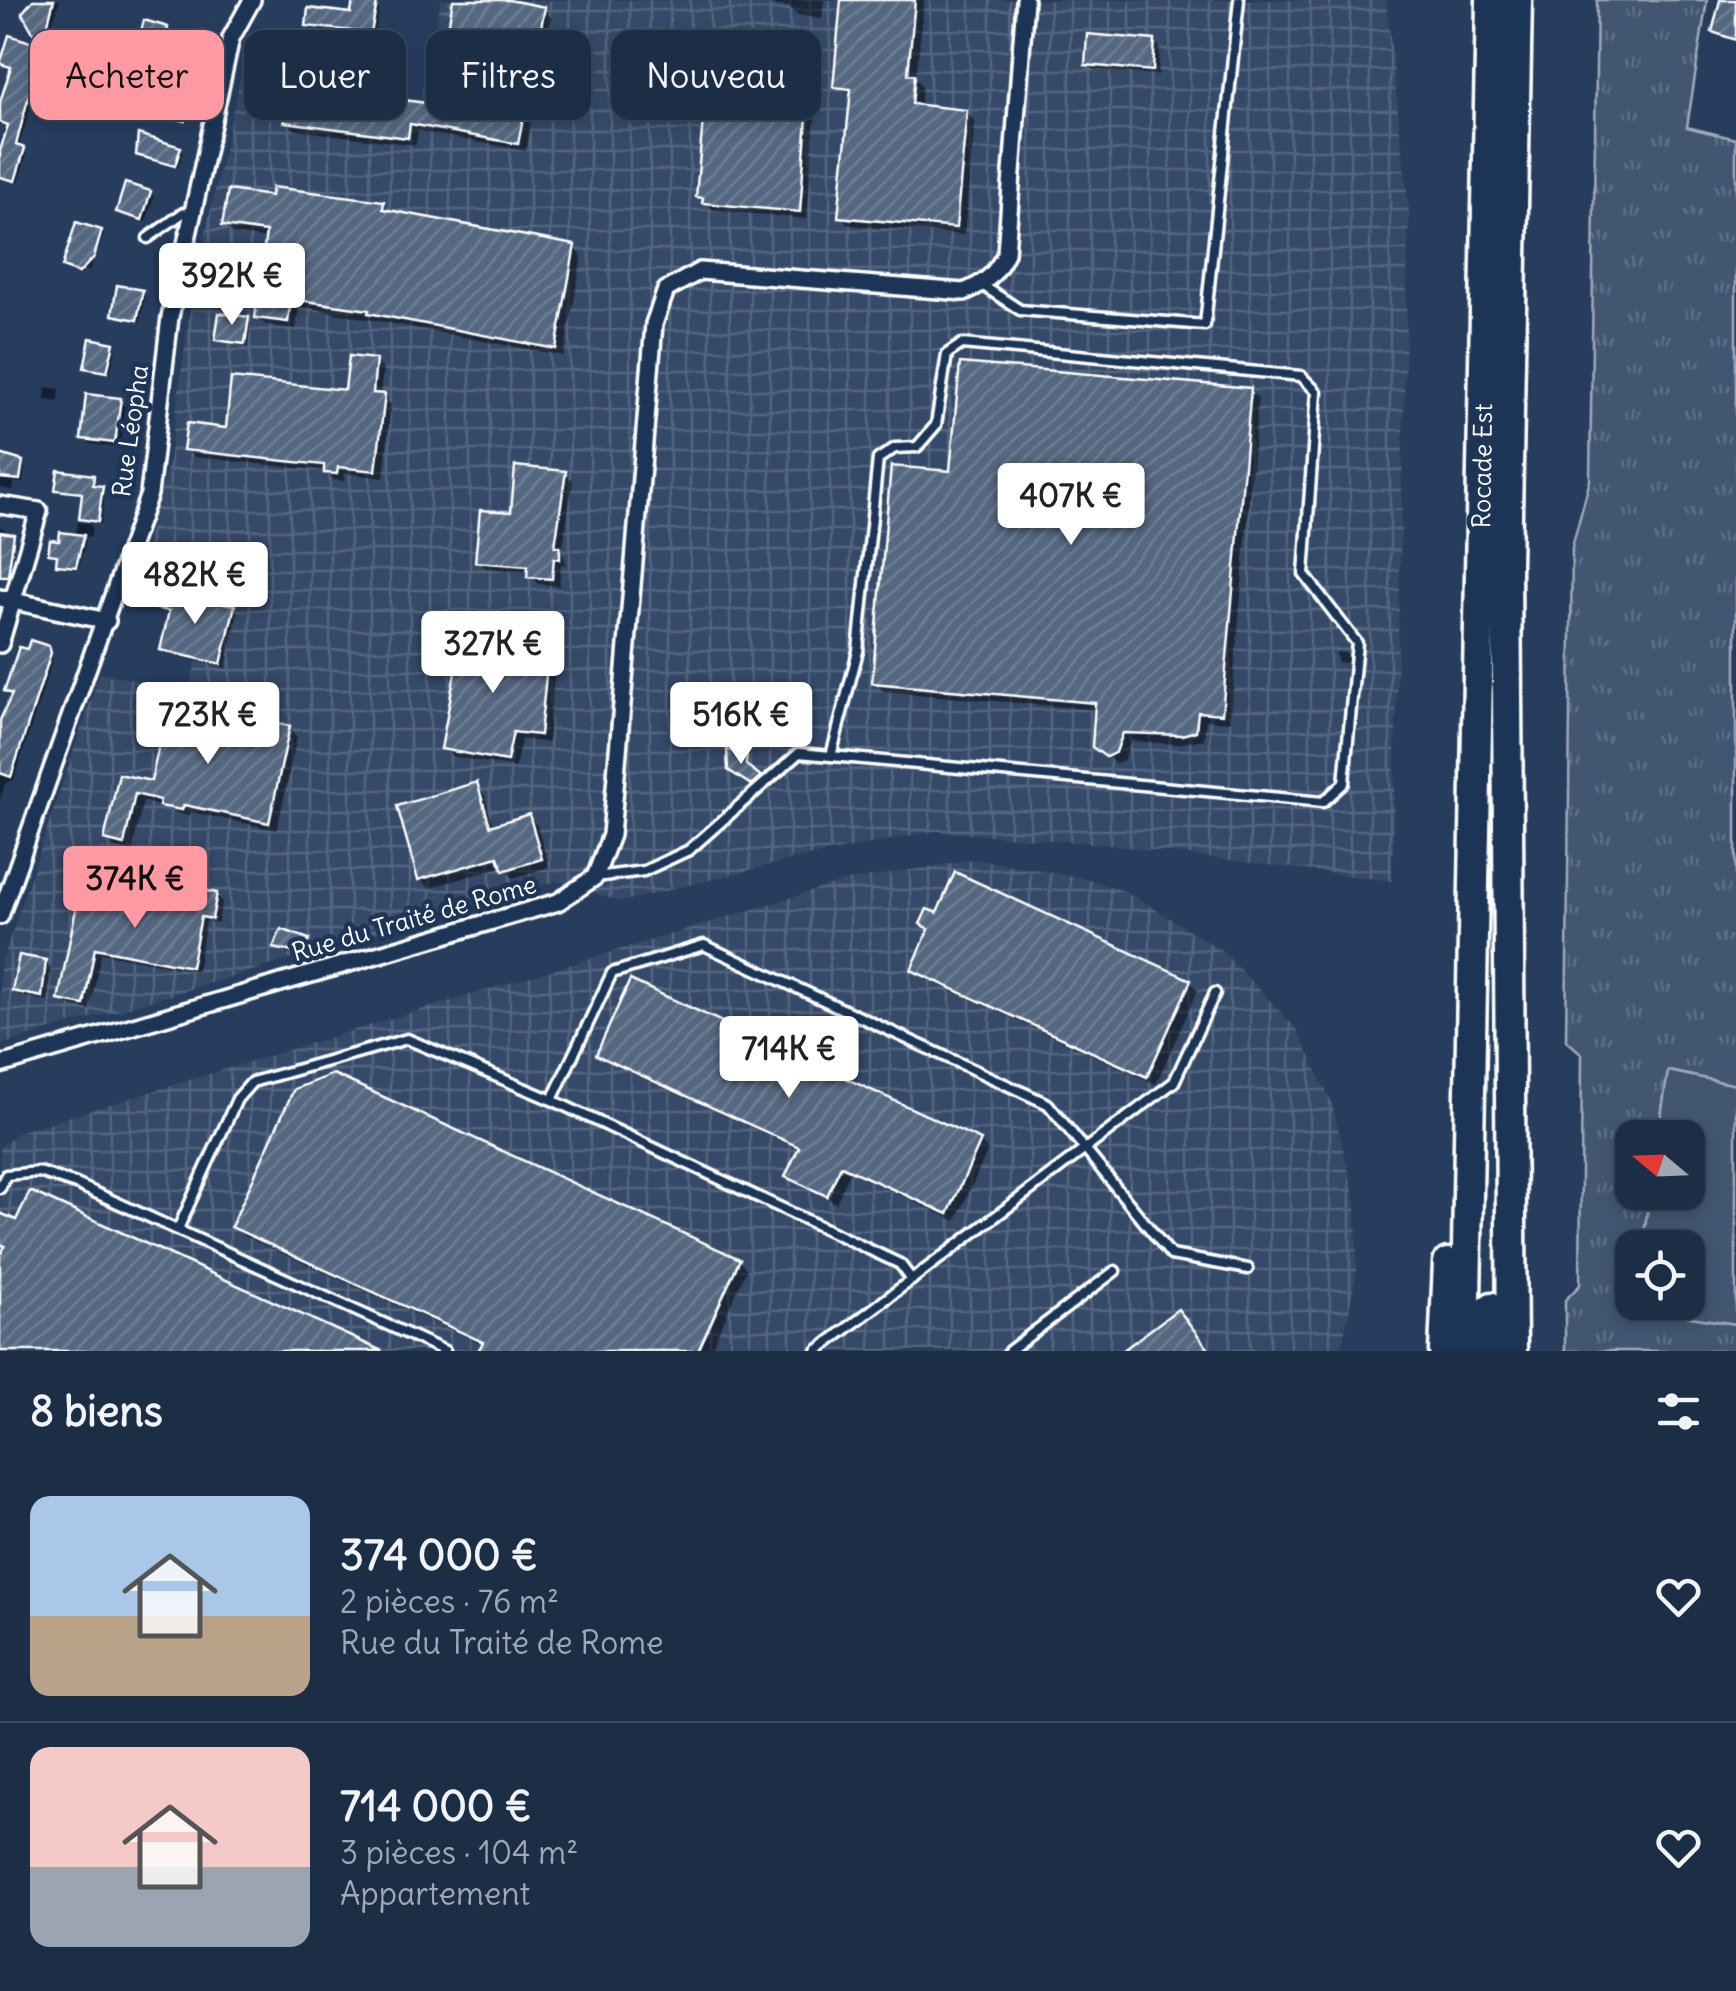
<!DOCTYPE html>
<html lang="fr">
<meta charset="utf-8">
<style>
:root{--surface:#1c2e46;--page:#293a51;--text:#f1f3f6;--muted:#a0a8b3;--line:#3a4a5f;--accent:#ff9aa2}
body{margin:0;font-family:Delius,sans-serif;background:var(--page);color:var(--text);height:100vh;display:flex;flex-direction:column;font-size:38px;white-space:nowrap}
*{box-sizing:border-box;margin:0}
p{font-size:32px;color:var(--muted)}
.icon{flex:none;width:55px;height:55px;fill:none;stroke:currentColor;stroke-width:2;stroke-linecap:round;stroke-linejoin:round}
.map{position:relative;height:1351px;overflow:hidden}
.side{display:flex;flex-direction:column;background:var(--surface);flex:1}
.side>*{flex:none}
.banner{position:absolute;left:30px;top:30px;width:1000px;height:90px;display:flex;gap:20px}
.needle{width:65px;rotate:289deg}
.buttons{position:absolute;left:1615px;top:1120px;display:grid;gap:20px}
.buttons a{display:grid;place-items:center;width:90px;height:90px;border-radius:20px;background:var(--surface);box-shadow:0 5px 15px #0003,0 0 0 2px var(--line);font-size:50px}
.price{position:absolute;translate:-50% -85px;padding:0 22px;border-radius:10px;background:#fff;color:#222;font-size:32px;line-height:65px;filter:drop-shadow(0 2px 5px #0008)}
.price::after{content:'';position:absolute;left:50%;top:60px;width:30px;height:22px;margin-left:-15px;background:inherit;clip-path:polygon(0 0,100% 0,50% 100%)}
.price.on{background:var(--accent);color:#111}
ul{padding:0;list-style:none}
li{display:flex;align-items:center;gap:30px;height:250px;padding:0 30px}
li+li{border-top:2px solid var(--line)}
li span{display:grid;place-items:center;flex:none;width:280px;height:200px;border-radius:20px;color:#555}
li>.icon{margin-inline-start:auto}
span .icon{width:120px;height:120px;fill:#fffc;stroke-width:1}
li b{font-size:42px}
h2{display:flex;justify-content:space-between;align-items:center;height:120px;padding:0 30px;font-size:42px}
.tag{padding:0 35px;border-radius:20px;background:var(--surface);box-shadow:0 5px 15px #0003,0 0 0 2px var(--line);font-size:35px;line-height:90px}
.tag.on{background:var(--accent);color:#111}
.map>svg:first-child{display:block}
.industrial{fill:url(#industrial-grid)}
.grass{fill:url(#grass-tufts);stroke:#a0aab8;stroke-width:2.5}
.garden{fill:#425672;stroke:#a0aab8;stroke-width:2.5}
.shadow{fill:#0007}
.building{fill:url(#building-hatch);stroke:#fff;stroke-width:2.5}
.lines{fill:none;stroke-linecap:round;stroke-linejoin:round}
.service-casing{stroke:#fff;stroke-width:15}
.minor-casing{stroke:#fff;stroke-width:22}
.motorway-casing{stroke:#fff;stroke-width:35}
.service{stroke:#1d3557;stroke-width:8}
.minor{stroke:#1d3557;stroke-width:15}
.motorway{stroke:#1d3557;stroke-width:28}
.labels{text-anchor:middle;dominant-baseline:central;stroke-width:9;stroke-linejoin:round;paint-order:stroke}
.street-label{font-size:25px;fill:#fff;stroke:#1d3557}
</style>
<div class="map">
<svg width="1736" height="1351" viewBox="0 0 1736 1351">
<defs>
<pattern id="industrial-grid" width="8" height="8" patternUnits="userSpaceOnUse" patternTransform="scale(2.5)"><rect width="8" height="8" fill="#344a68"/><path d="M0 4h8M4 0v8" fill="none" stroke="#52657f"/></pattern>
<pattern id="grass-tufts" width="24" height="20" patternUnits="userSpaceOnUse" patternTransform="scale(2.5)"><rect width="24" height="20" fill="#425672"/><path d="M3 7l-1-3M5 7V3M7 7l1-3M15 17l-1-3M17 17v-4M19 17l1-3" fill="none" stroke="#5e6f87"/></pattern>
<pattern id="building-hatch" width="6" height="6" patternUnits="userSpaceOnUse" patternTransform="scale(2.5)"><rect width="6" height="6" fill="#556781"/><path d="M-1 1l2-2M0 6l6-6M5 7l2-2" fill="none" stroke="#6e7e94"/></pattern>
</defs>
<rect width="100%" height="100%" fill="#263d5e"/>
<filter id="ink" filterUnits="userSpaceOnUse"><feTurbulence type="fractalNoise" baseFrequency=".01" numOctaves="2"/><feDisplacementMap in="SourceGraphic" scale="20" xChannelSelector="R" yChannelSelector="G"/><feConvolveMatrix kernelMatrix="1 2 1 2 8 2 1 2 1" color-interpolation-filters="sRGB"/></filter>
<g filter="url(#ink)">
<!-- industrial -->
<g class="industrial">
<path d="M 441,0 L 1386,0 L 1409,211 L 1392,881 L 1102,844 L 935,831 L 786,861 L 621,902 L 557,881 L 0,1045 L 0,967 L 100,673 L 189,691 L 214,585 L 139,570 L 169,461 L 193,289 L 240,78 L 420,100 Z"/>
<path d="M 976,859 L 1085,878 L 1127,892 L 1220,949 L 1297,1029 L 1332,1103 L 1356,1202 L 1357,1270 L 1341,1351 L 0,1351 L 0,1148 L 18,1132 L 846,881 Z"/>
</g>
<!-- grass -->
<path class="grass" d="M 1597,0 L 1707,0 L 1687,127 L 1736,139 L 1736,1085 L 1668,1071 L 1658,1137 L 1632,1138 L 1632,1192 L 1650,1193 L 1642,1247 L 1632,1248 L 1633,1308 L 1736,1324 L 1736,1351 L 1565,1351 L 1565,1300 L 1580,1285 L 1582,1054 L 1566,1040 L 1572,547 L 1590,480 Z"/>
<!-- garden -->
<path class="garden" d="M 1668,1071 L 1736,1085 L 1736,1324 L 1633,1308 L 1634,1303 L 1688,1302 L 1688,1248 L 1642,1247 L 1650,1193 L 1688,1192 L 1688,1138 L 1658,1137 Z"/>
<!-- shadow -->
<g class="shadow">
<path d="M 35,0 L 60,0 L 44,48 L 25,13 Z"/>
<path d="M 456,0 L 496,0 L 544,9 L 552,18 L 526,151 L 418,131 L 416,145 L 295,130 L 287,121 L 436,106 Z"/>
<path d="M 714,0 L 824,0 L 822,18 L 797,15 L 789,7 Z"/>
<path d="M 843,0 L 924,0 L 916,79 L 922,86 L 920,108 L 966,112 L 975,121 L 964,235 L 849,225 L 841,216 L 853,95 L 835,86 Z"/>
<path d="M 376,6 L 379,9 L 374,36 L 308,25 Z"/>
<path d="M 166,29 L 170,33 L 167,59 L 139,49 Z"/>
<path d="M 10,38 L 47,52 L 18,149 L 27,154 L 18,183 L 0,177 L 10,126 L 2,121 L 13,68 L 3,63 Z"/>
<path d="M 1154,42 L 1160,48 L 1158,75 L 1094,70 L 1087,64 Z"/>
<path d="M 810,65 L 818,74 L 807,219 L 713,210 L 699,196 Z"/>
<path d="M 192,94 L 195,98 L 188,123 L 166,114 Z"/>
<path d="M 180,149 L 183,152 L 178,168 L 138,154 Z"/>
<path d="M 150,193 L 154,197 L 146,222 L 119,212 Z"/>
<path d="M 273,199 L 382,204 L 391,212 L 574,247 L 582,256 L 564,356 L 299,306 L 296,329 L 266,325 L 257,317 L 268,239 L 233,234 L 225,225 Z"/>
<path d="M 101,232 L 104,235 L 89,271 L 83,269 L 82,274 L 68,270 L 64,267 Z"/>
<path d="M 235,260 L 238,264 L 233,296 L 215,293 L 211,290 Z"/>
<path d="M 141,292 L 145,296 L 140,322 L 114,314 Z"/>
<path d="M 247,319 L 251,323 L 248,347 L 218,340 Z"/>
<path d="M 113,345 L 116,349 L 110,374 L 87,367 Z"/>
<path d="M 375,362 L 383,369 L 380,396 L 391,404 L 384,478 L 345,473 L 344,481 L 334,480 L 325,471 L 194,457 L 186,450 L 228,431 L 347,393 Z"/>
<path d="M 46,387 L 60,389 L 59,402 L 45,400 Z"/>
<path d="M 1250,391 L 1258,399 L 1230,722 L 1206,720 L 1204,739 L 1178,744 L 1131,741 L 1124,760 L 1116,764 L 1104,755 L 1097,710 L 883,691 L 875,682 Z"/>
<path d="M 119,401 L 126,407 L 120,448 L 90,444 L 84,438 Z"/>
<path d="M 0,456 L 17,458 L 25,467 L 23,483 L 14,482 L 13,490 L 0,488 Z"/>
<path d="M 565,473 L 573,481 L 562,552 L 567,565 L 561,564 L 559,586 L 538,584 L 530,572 L 486,568 L 478,561 L 514,515 Z"/>
<path d="M 93,477 L 96,488 L 105,492 L 101,524 L 87,522 L 92,527 L 91,537 L 81,536 L 86,541 L 78,569 L 62,567 L 59,557 L 51,553 L 80,537 L 76,533 L 78,522 L 86,523 L 81,518 L 84,495 L 58,489 Z"/>
<path d="M 0,526 L 16,540 L 10,560 L 0,558 Z"/>
<path d="M 156,608 L 233,608 L 238,612 L 226,668 L 168,654 L 163,649 L 171,614 Z"/>
<path d="M 529,643 L 537,652 L 534,668 L 545,669 L 554,677 L 548,743 L 521,739 L 515,768 L 452,756 L 443,748 Z"/>
<path d="M 47,649 L 53,658 L 14,780 L 5,783 L 0,800 L 0,723 L 14,695 L 7,691 Z"/>
<path d="M 1336,652 L 1347,653 L 1348,663 L 1337,662 Z"/>
<path d="M 289,728 L 297,737 L 277,830 L 191,812 L 190,817 L 143,801 L 132,851 L 115,848 L 106,840 L 121,777 L 153,784 Z"/>
<path d="M 746,755 L 748,770 L 763,781 L 756,787 L 732,770 Z"/>
<path d="M 476,785 L 484,794 L 494,827 L 528,817 L 537,825 L 549,867 L 513,878 L 504,866 L 429,888 L 420,879 Z"/>
<path d="M 216,895 L 222,901 L 218,923 L 206,921 L 197,971 L 101,953 L 90,1010 L 67,1005 L 61,999 L 81,896 L 142,908 Z"/>
<path d="M 923,924 L 1190,982 L 1198,990 L 1156,1084 L 922,977 L 914,969 L 931,932 Z"/>
<path d="M 307,941 L 307,956 L 292,950 L 290,955 L 276,948 Z"/>
<path d="M 45,962 L 51,968 L 48,1001 L 20,996 L 14,990 Z"/>
<path d="M 599,1054 L 980,1142 L 988,1150 L 956,1221 L 850,1172 L 836,1203 L 788,1176 L 800,1150 L 608,1062 Z"/>
<path d="M 234,1227 L 739,1261 L 747,1269 L 710,1351 L 481,1351 L 484,1345 L 242,1235 Z"/>
</g>
<!-- building -->
<g class="building">
<path d="M 33,0 L 54,0 L 16,145 L 25,148 L 15,181 L 0,177 L 0,151 L 8,125 L 0,122 L 0,102 L 11,67 L 0,64 L 9,35 L 40,45 L 22,13 Z"/>
<path d="M 353,0 L 377,3 L 371,33 L 306,26 L 308,8 L 351,13 Z"/>
<path d="M 453,0 L 509,0 L 545,7 L 518,144 L 410,124 L 408,138 L 284,122 L 289,85 L 434,104 Z"/>
<path d="M 841,0 L 915,0 L 908,74 L 915,75 L 912,104 L 967,110 L 956,228 L 838,217 L 851,89 L 833,87 Z"/>
<path d="M 1720,0 L 1736,0 L 1736,40 L 1712,32 Z"/>
<path d="M 144,20 L 168,27 L 164,57 L 136,50 Z"/>
<path d="M 1087,34 L 1155,40 L 1153,71 L 1085,65 Z"/>
<path d="M 709,53 L 811,63 L 800,212 L 702,203 L 703,198 L 696,197 Z"/>
<path d="M 172,86 L 193,92 L 185,121 L 163,115 Z"/>
<path d="M 138,134 L 181,147 L 175,166 L 136,155 Z"/>
<path d="M 125,183 L 151,191 L 142,220 L 116,212 Z"/>
<path d="M 272,187 L 384,201 L 383,209 L 575,245 L 556,349 L 368,313 L 369,310 L 291,299 L 288,322 L 255,318 L 266,232 L 222,226 L 228,190 L 271,196 Z"/>
<path d="M 76,222 L 102,230 L 94,257 L 79,273 L 62,267 Z"/>
<path d="M 214,255 L 236,258 L 230,294 L 209,291 Z"/>
<path d="M 117,285 L 143,290 L 137,320 L 112,315 Z"/>
<path d="M 219,313 L 249,317 L 245,344 L 215,340 Z"/>
<path d="M 90,338 L 114,343 L 107,372 L 84,368 Z"/>
<path d="M 349,356 L 376,359 L 373,393 L 385,394 L 376,471 L 338,467 L 337,474 L 324,473 L 324,465 L 183,450 L 187,423 L 226,428 L 231,378 L 345,390 Z"/>
<path d="M 960,363 L 1251,388 L 1222,714 L 1198,712 L 1196,731 L 1182,735 L 1123,733 L 1116,752 L 1106,757 L 1092,747 L 1095,703 L 872,683 L 891,466 L 950,471 Z"/>
<path d="M 86,394 L 121,398 L 115,443 L 81,439 Z"/>
<path d="M 0,454 L 23,461 L 20,480 L 0,478 Z"/>
<path d="M 515,466 L 566,471 L 555,546 L 560,546 L 560,559 L 554,558 L 552,579 L 527,577 L 528,566 L 475,562 L 480,510 L 511,512 Z"/>
<path d="M 58,470 L 94,475 L 93,485 L 103,486 L 98,522 L 79,519 L 82,493 L 55,490 Z"/>
<path d="M 0,532 L 14,534 L 8,576 L 0,576 Z"/>
<path d="M 60,532 L 84,535 L 76,567 L 56,565 L 57,555 L 48,554 L 50,540 L 59,541 Z"/>
<path d="M 156,592 L 235,605 L 221,664 L 160,650 L 169,611 L 154,608 Z"/>
<path d="M 463,629 L 530,641 L 526,664 L 547,666 L 540,735 L 513,732 L 507,761 L 441,749 Z"/>
<path d="M 30,640 L 49,646 L 51,653 L 11,777 L 0,773 L 0,720 L 12,694 L 4,691 L 19,647 L 27,649 Z"/>
<path d="M 169,700 L 290,726 L 269,823 L 184,805 L 182,810 L 159,806 L 160,800 L 135,794 L 124,845 L 104,840 L 119,774 L 151,781 Z"/>
<path d="M 727,750 L 747,752 L 746,765 L 761,776 L 751,785 L 728,770 Z"/>
<path d="M 477,782 L 490,826 L 529,814 L 542,859 L 503,871 L 498,857 L 418,880 L 397,806 Z"/>
<path d="M 955,872 L 1191,980 L 1147,1077 L 911,970 L 929,929 L 920,924 L 927,909 L 937,913 Z"/>
<path d="M 145,879 L 217,893 L 212,919 L 201,917 L 191,967 L 95,948 L 84,1005 L 58,1000 L 79,893 L 140,905 Z"/>
<path d="M 281,929 L 309,939 L 303,954 L 273,948 Z"/>
<path d="M 19,955 L 46,960 L 42,997 L 12,991 Z"/>
<path d="M 630,980 L 981,1140 L 948,1214 L 841,1166 L 827,1196 L 785,1177 L 799,1147 L 596,1055 Z"/>
<path d="M 333,1074 L 740,1259 L 698,1351 L 478,1351 L 483,1342 L 231,1227 L 294,1089 Z"/>
<path d="M 30,1191 L 191,1264 L 382,1351 L 0,1351 L 0,1256 L 5,1246 L 0,1244 L 0,1213 L 16,1220 Z"/>
<path d="M 1178,1309 L 1210,1351 L 1122,1351 Z"/>
</g>
<g class="lines">
<!-- service casing -->
<g class="service-casing">
<g id="service">
<path d="M 148,238 L 183,213 L 193,215"/>
<path d="M 982,285 L 1020,310 L 1205,325 L 1239,0"/>
<path d="M 595,877 L 644,871 L 689,850 L 799,753 L 831,756 L 1323,802 L 1344,783 L 1357,643 L 1304,574 L 1317,392 L 1301,376 L 962,344 L 947,354 L 936,425 L 917,447 L 895,448 L 878,459 L 858,651 L 831,756"/>
<path d="M 552,1100 L 612,973 L 704,945 L 1048,1104 L 1171,1255 L 1248,1269"/>
<path d="M 0,1188 L 6,1175 L 39,1172 L 76,1184 L 445,1351"/>
<path d="M 178,1229 L 237,1099 L 252,1082 L 407,1039 L 552,1100 L 900,1264 L 912,1280"/>
<path d="M 817,1351 L 1174,1082 L 1215,993"/>
<path d="M 1009,1351 L 1115,1271"/>
</g>
</g>
<!-- minor casing -->
<g class="minor-casing">
<g id="minor">
<path d="M 0,505 L 39,511 L 0,644"/>
<path d="M 0,598 L 107,621"/>
<path d="M 0,916 L 149,494 L 170,317 L 231,38 L 252,0"/>
<path d="M 0,1065 L 558,902 L 595,877 L 611,835 L 654,324 L 666,290 L 700,271 L 964,292 C 986,283 996,274 1006,253 L 1025,0"/>
</g>
</g>
<!-- motorway casing -->
<g class="motorway-casing">
<g id="motorway">
<path d="M 1444,1351 L 1448,1263"/>
<path d="M 1465,1351 L 1491,0"/>
<path d="M 1491,1351 L 1492,1307"/>
<path d="M 1512,1351 L 1506,566 L 1517,0"/>
</g>
</g>
<!-- service -->
<use href="#service" class="service"/>
<!-- minor -->
<use href="#minor" class="minor"/>
<!-- motorway -->
<use href="#motorway" class="motorway"/>
</g>
</g>
<g class="labels">
<!-- street labels -->
<g class="street-label">
<text transform="translate(130 431) rotate(-82)">Rue Léopha</text>
<text transform="translate(1482 466) rotate(-89)">Rocade Est</text>
<text transform="translate(414 918) rotate(-16)">Rue du Traité de Rome</text>
</g>
</g>
</svg>
<div class="buttons">
<a><svg class="needle" viewBox="-14 -14 28 28"><path d="M0-13l5 13h-10z" fill="#e53935"/><path d="M0 13l5-13h-10z" fill="#a0a8b3"/></svg></a>
<a><svg class="icon" aria-label="locate" viewBox="0 0 24 24"><circle cx="12" cy="12" r="6"/><path d="M12 2v4M12 18v4M2 12h4M18 12h4"/></svg></a>
</div>
<b class="price" style="left:232px;top:328px">392K €</b>
<b class="price" style="left:1071px;top:548px">407K €</b>
<b class="price" style="left:195px;top:627px">482K €</b>
<b class="price" style="left:493px;top:696px">327K €</b>
<b class="price" style="left:208px;top:767px">723K €</b>
<b class="price" style="left:741px;top:767px">516K €</b>
<b class="price on" style="left:135px;top:931px">374K €</b>
<b class="price" style="left:789px;top:1101px">714K €</b>
<div class="banner">
<a class="tag on">Acheter</a>
<a class="tag">Louer</a>
<a class="tag">Filtres</a>
<a class="tag">Nouveau</a>
</div>
</div>
<section class="side">
<h2>8 biens<svg class="icon" aria-label="filters" viewBox="0 0 24 24"><path d="M4 7h16M4 17h16"/><circle cx="9" cy="7" r="2"/><circle cx="15" cy="17" r="2"/></svg></h2>
<ul>
<li><span style="background:linear-gradient(#a9c7e8 60%,#b9a48a 0)"><svg class="icon" aria-label="home" viewBox="0 0 24 24"><path d="M3 11l9-7 9 7M6 9v11h12V9"/></svg></span><div><b>374 000 €</b><p>2 pièces · 76 m²</p><p>Rue du Traité de Rome</p></div><svg class="icon" aria-label="heart" viewBox="0 0 24 24"><path d="M12 20l-8-8c-3-5 5-10 8-4 3-6 11-1 8 4z"/></svg></li>
<li><span style="background:linear-gradient(#f6c9c9 60%,#9aa5b1 0)"><svg class="icon" aria-label="home" viewBox="0 0 24 24"><path d="M3 11l9-7 9 7M6 9v11h12V9"/></svg></span><div><b>714 000 €</b><p>3 pièces · 104 m²</p><p>Appartement</p></div><svg class="icon" aria-label="heart" viewBox="0 0 24 24"><path d="M12 20l-8-8c-3-5 5-10 8-4 3-6 11-1 8 4z"/></svg></li>
</ul>
</section>
